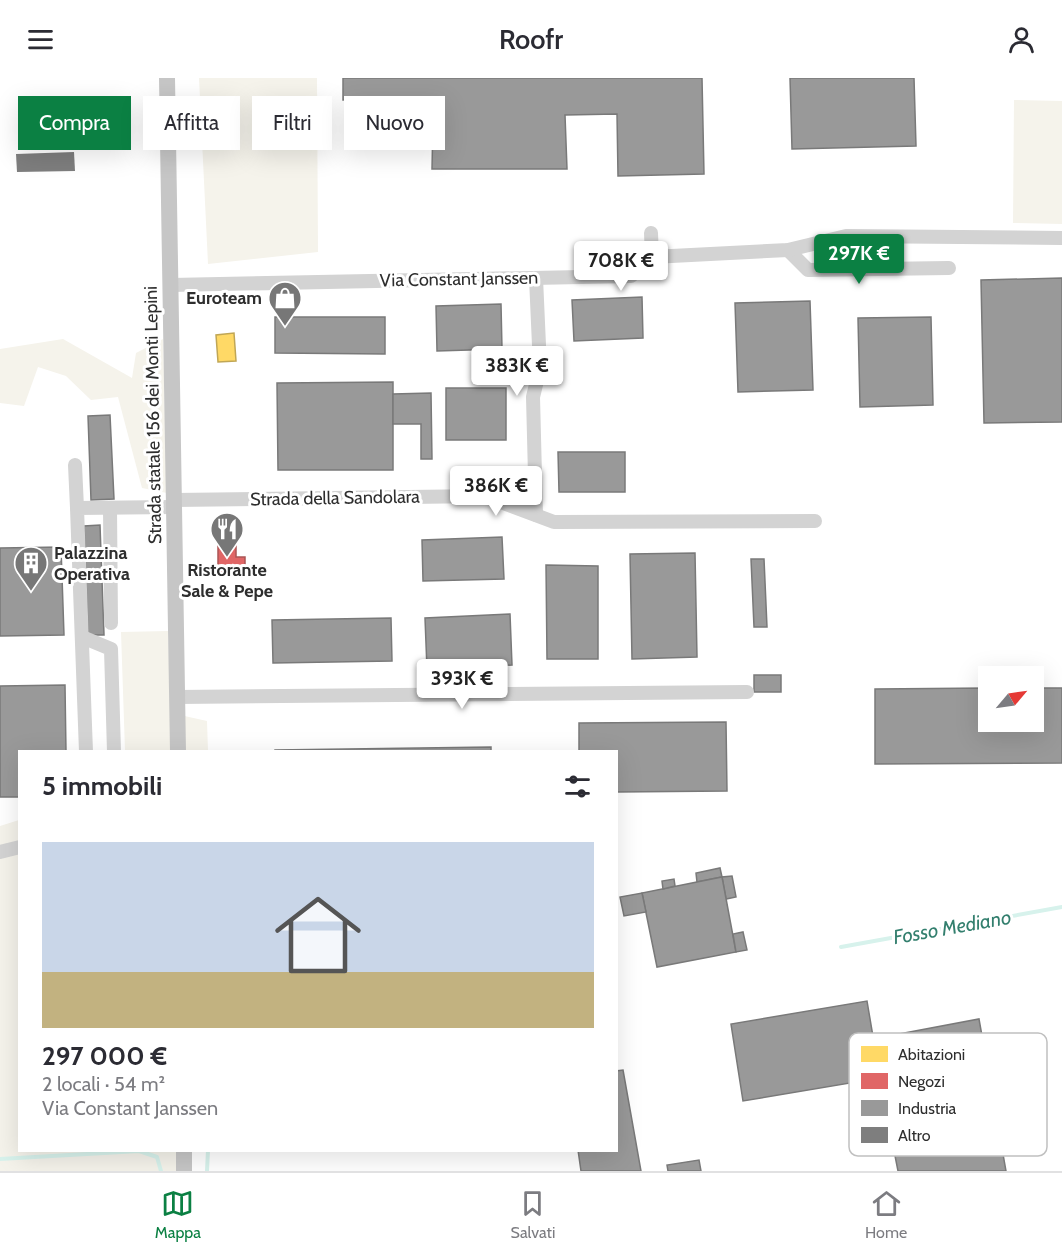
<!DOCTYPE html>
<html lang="it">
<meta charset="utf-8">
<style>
:root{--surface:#fff;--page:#f2f2f3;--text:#2b2b33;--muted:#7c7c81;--line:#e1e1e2;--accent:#0b8043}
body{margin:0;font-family:Cabin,sans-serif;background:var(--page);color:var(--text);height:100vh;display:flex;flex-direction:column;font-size:22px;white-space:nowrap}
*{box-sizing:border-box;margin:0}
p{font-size:20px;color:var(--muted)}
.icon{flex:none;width:33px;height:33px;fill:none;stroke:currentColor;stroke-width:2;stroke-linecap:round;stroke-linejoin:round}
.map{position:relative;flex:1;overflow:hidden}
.sheet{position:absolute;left:18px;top:672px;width:600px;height:402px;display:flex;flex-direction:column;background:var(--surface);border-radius:0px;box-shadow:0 6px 24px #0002}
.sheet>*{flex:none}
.hud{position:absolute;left:18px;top:18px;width:600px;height:54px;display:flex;gap:12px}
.needle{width:39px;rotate:61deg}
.fabs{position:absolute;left:978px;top:588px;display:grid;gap:12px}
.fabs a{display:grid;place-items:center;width:66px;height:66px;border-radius:0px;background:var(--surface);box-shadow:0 6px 24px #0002;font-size:30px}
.price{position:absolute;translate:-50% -51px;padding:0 14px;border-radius:6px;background:#fff;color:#222;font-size:20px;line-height:39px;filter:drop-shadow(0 2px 3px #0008)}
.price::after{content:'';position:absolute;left:50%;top:36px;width:18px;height:14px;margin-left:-9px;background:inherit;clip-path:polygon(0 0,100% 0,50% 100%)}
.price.on{background:var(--accent);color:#fff}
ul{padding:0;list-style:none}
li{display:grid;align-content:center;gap:12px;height:318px;padding:0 24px}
li span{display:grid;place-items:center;height:186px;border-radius:0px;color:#555}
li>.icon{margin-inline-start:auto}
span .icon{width:108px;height:108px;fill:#fffc;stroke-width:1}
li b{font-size:26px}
h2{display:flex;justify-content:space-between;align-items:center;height:72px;padding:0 24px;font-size:26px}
.pill{padding:0 21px;border-radius:0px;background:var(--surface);box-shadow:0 6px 24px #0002;font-size:21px;line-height:54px}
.pill.on{background:var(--accent);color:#fff}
header{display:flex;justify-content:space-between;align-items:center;height:78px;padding:0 24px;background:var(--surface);font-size:27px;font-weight:600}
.menu{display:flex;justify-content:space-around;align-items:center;height:84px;border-top:2px solid var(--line);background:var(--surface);font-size:16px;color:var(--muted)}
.menu a{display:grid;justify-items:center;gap:3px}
.menu .on{color:var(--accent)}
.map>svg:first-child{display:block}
.green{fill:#f5f3eb}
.homes{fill:#ffd966;stroke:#c0a655;stroke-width:1.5}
.shops{fill:#e06666;stroke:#ab5555;stroke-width:1.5}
.industry{fill:#999;stroke:#797979;stroke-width:1.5}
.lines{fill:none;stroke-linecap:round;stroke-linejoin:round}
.stream{stroke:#d7f2ec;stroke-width:4}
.building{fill:#7e7e7e}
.minor{stroke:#d3d3d3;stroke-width:14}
.major{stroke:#c6c6c6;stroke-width:16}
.labels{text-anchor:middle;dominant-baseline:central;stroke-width:6;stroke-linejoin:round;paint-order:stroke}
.street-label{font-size:18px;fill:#2e2e2e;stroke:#fff}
.poi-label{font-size:18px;font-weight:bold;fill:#2e2e2e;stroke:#fff;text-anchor:end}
.water-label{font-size:20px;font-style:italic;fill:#337f6e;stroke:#fff}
.key{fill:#fff;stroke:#c0c0c0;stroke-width:1.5}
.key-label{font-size:16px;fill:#2e2e2e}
</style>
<header><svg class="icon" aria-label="menu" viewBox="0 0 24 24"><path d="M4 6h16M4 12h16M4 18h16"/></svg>Roofr<svg class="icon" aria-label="person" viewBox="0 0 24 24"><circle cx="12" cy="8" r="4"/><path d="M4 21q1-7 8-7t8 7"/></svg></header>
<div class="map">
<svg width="1062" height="1093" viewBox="0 0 1062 1093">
<rect width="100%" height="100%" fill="#fff"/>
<!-- green -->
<g class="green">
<path d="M 199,0 L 317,0 L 318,174 L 208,186 Z"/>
<path d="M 1014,22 L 1062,23 L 1062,146 L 1013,145 Z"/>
<path d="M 63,261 L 132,300 L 136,275 L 163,261 L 167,415 L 142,410 L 118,319 L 91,322 L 66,298 L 38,289 L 24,328 L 0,325 L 0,271 Z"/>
<path d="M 168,553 L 171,635 L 207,643 L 208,673 L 125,673 L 121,554 Z"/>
<path d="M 19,742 L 20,1072 L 177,1073 L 177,1093 L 0,1093 L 0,748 Z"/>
</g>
<!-- homes -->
<path class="homes" d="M 234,255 L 236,283 L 218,284 L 216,257 Z"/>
<!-- shops -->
<path class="shops" d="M 218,457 L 236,457 L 236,479 L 245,479 L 245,496 L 218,496 Z"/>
<!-- industry -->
<g class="industry">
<path d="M 343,0 L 702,0 L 704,96 L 618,98 L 617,36 L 565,37 L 567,91 L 432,91 L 433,42 L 366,44 L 366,21 L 343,22 Z"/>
<path d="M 790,0 L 914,0 L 916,68 L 792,71 Z"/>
<path d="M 1062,200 L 1062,344 L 984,345 L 981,202 Z"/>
<path d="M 642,219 L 643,260 L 574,263 L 572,222 Z"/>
<path d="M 810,223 L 813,312 L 738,314 L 735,225 Z"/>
<path d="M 501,226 L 502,271 L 437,273 L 436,228 Z"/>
<path d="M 275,239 L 385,239 L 385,276 L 275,275 Z"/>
<path d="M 931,239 L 933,327 L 860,329 L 858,240 Z"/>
<path d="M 393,304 L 393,392 L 278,392 L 277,305 Z"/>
<rect x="446" y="310" width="60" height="52"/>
<path d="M 431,315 L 432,381 L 421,381 L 421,346 L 393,346 L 393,316 Z"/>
<path d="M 110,337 L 114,421 L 91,422 L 88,338 Z"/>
<path d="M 558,374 L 625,374 L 625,414 L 559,414 Z"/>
<path d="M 100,447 L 104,557 L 88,557 L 84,448 Z"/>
<path d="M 502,459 L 504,501 L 423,503 L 422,462 Z"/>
<path d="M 61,469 L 64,557 L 0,558 L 0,470 Z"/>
<path d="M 695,475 L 697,579 L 632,581 L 630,476 Z"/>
<path d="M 751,481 L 764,481 L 767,549 L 754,549 Z"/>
<path d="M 546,487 L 598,488 L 598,581 L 547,581 Z"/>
<path d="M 510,536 L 512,587 L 427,591 L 425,540 Z"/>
<path d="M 391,540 L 392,583 L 273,585 L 272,542 Z"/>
<rect x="754" y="597" width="27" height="17"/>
<path d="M 65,607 L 66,674 L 20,674 L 20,719 L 0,719 L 0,608 Z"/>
<path d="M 988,610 L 988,644 L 1034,644 L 1034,610 L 1062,610 L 1062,685 L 875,686 L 875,611 Z"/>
<path d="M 726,644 L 727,713 L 616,714 L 616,674 L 579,674 L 579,645 Z"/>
<path d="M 491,669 L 491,674 L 275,674 L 275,672 Z"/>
<path d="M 720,790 L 722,799 L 697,804 L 696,795 Z"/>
<path d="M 732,798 L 736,819 L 726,821 L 722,799 Z"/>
<path d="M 722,799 L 736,874 L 657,889 L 642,815 Z"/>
<path d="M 674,801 L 675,808 L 663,811 L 662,803 Z"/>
<path d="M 642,815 L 646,834 L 624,838 L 620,819 Z"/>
<path d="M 743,854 L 747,872 L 736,874 L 733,856 Z"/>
<path d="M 867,923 L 880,1000 L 743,1023 L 731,946 Z"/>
<path d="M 979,941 L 1006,1093 L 898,1093 L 872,961 Z"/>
<path d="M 623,992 L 641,1093 L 581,1093 L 578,1072 L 616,1072 L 616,993 Z"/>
<path d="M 699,1082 L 701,1093 L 668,1093 L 667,1087 Z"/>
</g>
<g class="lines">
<!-- stream -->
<g class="stream">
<path d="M 841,869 L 1062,829"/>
<path d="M 0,1081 L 139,1073 L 157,1079 L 161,1093"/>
<path d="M 207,1093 L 208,1072"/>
</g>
</g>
<!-- building -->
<g class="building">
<path d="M 73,34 L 74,55 L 45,56 L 43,35 Z"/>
<path d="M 74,74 L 75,93 L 17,94 L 16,76 Z"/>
</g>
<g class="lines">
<!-- minor -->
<g class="minor">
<path d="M 651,155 L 652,179"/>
<path d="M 788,172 L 808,192 L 949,190"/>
<path d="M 171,207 L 631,198 L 652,179 L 788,172 L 846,158 L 1062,160"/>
<path d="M 75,387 L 77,430"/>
<path d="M 174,422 L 485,418 L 554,444 L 815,443"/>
<path d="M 110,430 L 111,545"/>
<path d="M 536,437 L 533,319 L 540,290 L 536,200"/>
<path d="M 82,559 L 111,571 L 114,674"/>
<path d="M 177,619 L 747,614"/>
<path d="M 86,674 L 77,430 L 174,429"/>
<path d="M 0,774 L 20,769"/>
</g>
<!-- major -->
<g class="major">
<path d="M 167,0 L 178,674"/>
<path d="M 184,1072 L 184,1093"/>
</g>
</g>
<!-- icons -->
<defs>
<g id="shop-pin" transform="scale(1.725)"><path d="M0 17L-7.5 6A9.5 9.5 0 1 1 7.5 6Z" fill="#777" stroke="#fff"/><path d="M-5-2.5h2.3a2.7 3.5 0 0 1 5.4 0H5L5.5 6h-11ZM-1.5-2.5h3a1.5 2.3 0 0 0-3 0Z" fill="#fff"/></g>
<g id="restaurant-pin" transform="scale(1.725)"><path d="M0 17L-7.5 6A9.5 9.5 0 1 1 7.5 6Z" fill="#777" stroke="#fff"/><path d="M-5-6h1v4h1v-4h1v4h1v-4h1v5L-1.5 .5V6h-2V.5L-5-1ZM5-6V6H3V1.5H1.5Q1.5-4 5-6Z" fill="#fff"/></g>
<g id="building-pin" transform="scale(1.725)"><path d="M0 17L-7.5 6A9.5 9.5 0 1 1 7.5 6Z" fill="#777" stroke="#fff"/><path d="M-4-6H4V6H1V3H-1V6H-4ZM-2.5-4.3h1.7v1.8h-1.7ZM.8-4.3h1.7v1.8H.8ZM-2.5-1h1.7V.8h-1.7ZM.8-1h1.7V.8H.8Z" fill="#fff"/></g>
</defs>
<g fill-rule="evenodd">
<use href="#shop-pin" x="285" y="220"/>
<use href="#restaurant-pin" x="227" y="451"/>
<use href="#building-pin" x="31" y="485"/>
</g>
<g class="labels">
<!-- street labels -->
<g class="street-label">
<text transform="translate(459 201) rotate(-1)">Via Constant Janssen</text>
<text transform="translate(153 337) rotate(-91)">Strada statale 156 dei Monti Lepini</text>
<text transform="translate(335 420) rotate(-1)">Strada della Sandolara</text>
</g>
<!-- poi labels -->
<g class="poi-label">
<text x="262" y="220">Euroteam</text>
<text x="54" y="475" text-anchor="start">Palazzina<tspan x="54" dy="21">Operativa</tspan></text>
<text x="227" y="492" text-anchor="middle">Ristorante<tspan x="227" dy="21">Sale &amp; Pepe</tspan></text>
</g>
<!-- water labels -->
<g class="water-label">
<text transform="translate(952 849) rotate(-10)">Fosso Mediano</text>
</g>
</g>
<!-- legend -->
<rect x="849" y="955" width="198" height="123" rx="9" class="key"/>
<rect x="861" y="968" width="27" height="16" fill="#ffd966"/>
<rect x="861" y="995" width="27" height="16" fill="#e06666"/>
<rect x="861" y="1022" width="27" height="16" fill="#999"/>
<rect x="861" y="1049" width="27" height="16" fill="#7e7e7e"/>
<g class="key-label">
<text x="898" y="982">Abitazioni</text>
<text x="898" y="1009">Negozi</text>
<text x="898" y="1036">Industria</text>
<text x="898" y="1063">Altro</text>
</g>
</svg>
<div class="fabs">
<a><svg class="needle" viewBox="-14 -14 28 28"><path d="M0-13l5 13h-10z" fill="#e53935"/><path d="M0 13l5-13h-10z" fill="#7c7c81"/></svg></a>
</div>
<b class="price on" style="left:859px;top:207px">297K €</b>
<b class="price" style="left:621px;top:214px">708K €</b>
<b class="price" style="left:517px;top:319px">383K €</b>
<b class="price" style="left:496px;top:439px">386K €</b>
<b class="price" style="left:462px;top:632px">393K €</b>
<div class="hud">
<a class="pill on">Compra</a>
<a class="pill">Affitta</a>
<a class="pill">Filtri</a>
<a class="pill">Nuovo</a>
</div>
<section class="sheet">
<h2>5 immobili<svg class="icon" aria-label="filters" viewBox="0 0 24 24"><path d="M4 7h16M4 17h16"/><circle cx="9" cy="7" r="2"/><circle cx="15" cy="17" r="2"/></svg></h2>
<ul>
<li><span style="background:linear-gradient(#c9d6e8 70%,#c2b280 0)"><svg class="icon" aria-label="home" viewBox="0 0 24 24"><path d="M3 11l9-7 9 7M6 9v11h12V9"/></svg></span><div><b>297 000 €</b><p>2 locali · 54 m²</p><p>Via Constant Janssen</p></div></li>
</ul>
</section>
</div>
<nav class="menu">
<a class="on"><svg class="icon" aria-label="map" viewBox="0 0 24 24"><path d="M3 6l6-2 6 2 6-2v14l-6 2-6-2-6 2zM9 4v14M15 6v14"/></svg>Mappa</a>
<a><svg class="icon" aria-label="saved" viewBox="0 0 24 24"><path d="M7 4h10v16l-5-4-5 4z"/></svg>Salvati</a>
<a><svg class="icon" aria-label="home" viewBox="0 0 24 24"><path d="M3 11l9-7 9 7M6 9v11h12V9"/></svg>Home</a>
</nav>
